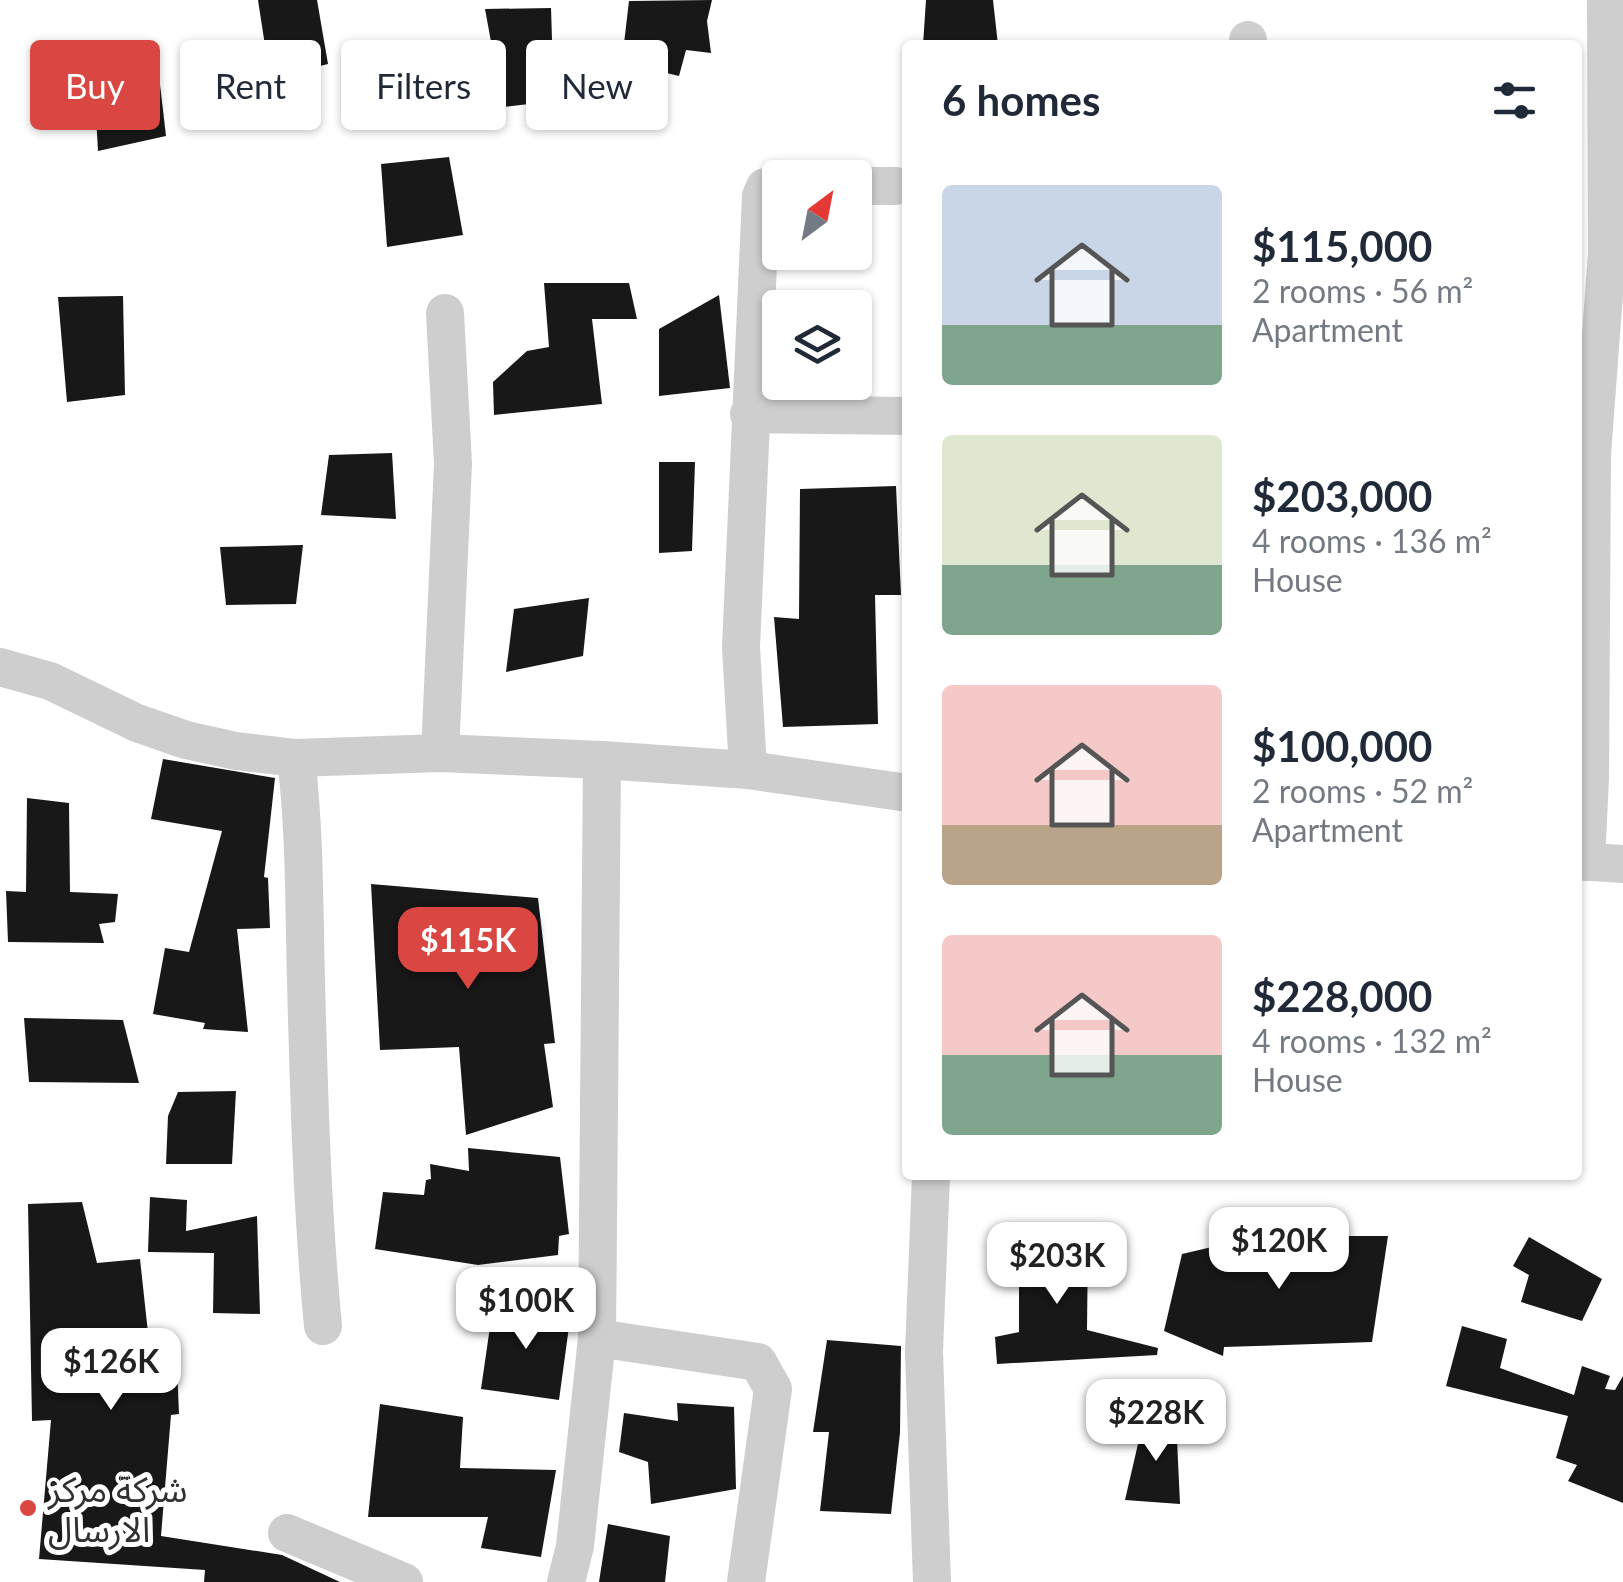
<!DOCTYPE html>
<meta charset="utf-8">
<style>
:root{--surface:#fff;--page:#f2f2f3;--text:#1f2937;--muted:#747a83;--accent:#da4642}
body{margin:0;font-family:Lato,"Noto Sans Arabic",sans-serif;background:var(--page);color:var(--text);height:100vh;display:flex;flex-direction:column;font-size:38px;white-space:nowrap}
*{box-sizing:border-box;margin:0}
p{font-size:32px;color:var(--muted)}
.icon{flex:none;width:55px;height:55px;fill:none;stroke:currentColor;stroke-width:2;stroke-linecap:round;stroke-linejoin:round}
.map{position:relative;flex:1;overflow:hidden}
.side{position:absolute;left:902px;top:40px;width:680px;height:1140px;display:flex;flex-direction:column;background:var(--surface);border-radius:10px;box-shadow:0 2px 8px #0004}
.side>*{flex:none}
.guide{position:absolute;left:30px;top:40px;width:722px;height:90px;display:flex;gap:20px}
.needle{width:65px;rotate:32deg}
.fabs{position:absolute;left:762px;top:160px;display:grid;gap:20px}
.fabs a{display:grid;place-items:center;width:110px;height:110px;border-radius:10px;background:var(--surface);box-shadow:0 2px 8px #0004;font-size:50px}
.price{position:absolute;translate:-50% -85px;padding:0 22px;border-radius:20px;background:#fff;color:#222;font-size:32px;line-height:65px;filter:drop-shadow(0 2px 5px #0008)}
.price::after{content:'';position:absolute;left:50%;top:60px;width:30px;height:22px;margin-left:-15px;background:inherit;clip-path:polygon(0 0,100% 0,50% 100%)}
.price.on{background:var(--accent);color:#fff}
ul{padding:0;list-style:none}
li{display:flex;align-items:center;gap:30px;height:250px;padding:0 40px}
li span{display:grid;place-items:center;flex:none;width:280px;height:200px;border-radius:10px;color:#555}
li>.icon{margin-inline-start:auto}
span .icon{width:120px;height:120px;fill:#fffc;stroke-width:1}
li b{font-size:42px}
h2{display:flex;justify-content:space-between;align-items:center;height:120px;padding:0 40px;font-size:42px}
.tag{padding:0 35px;border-radius:10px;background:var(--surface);box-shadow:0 2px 8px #0004;font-size:35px;line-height:90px}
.tag.on{background:var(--accent);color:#fff}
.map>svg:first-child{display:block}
.building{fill:#181818}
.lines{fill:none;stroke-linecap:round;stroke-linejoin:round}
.minor{stroke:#cecece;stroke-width:38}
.poi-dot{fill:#da4642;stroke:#fff;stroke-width:4}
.labels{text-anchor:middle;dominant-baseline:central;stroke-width:10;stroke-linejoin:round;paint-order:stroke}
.poi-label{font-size:35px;fill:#313131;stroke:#fff;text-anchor:start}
</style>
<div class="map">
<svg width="1623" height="1582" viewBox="0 0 1623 1582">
<rect width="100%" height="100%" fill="#fff"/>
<!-- building -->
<g class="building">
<path d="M 258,0 L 317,0 L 328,64 L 270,78 Z"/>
<path d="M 712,0 L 707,21 L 711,53 L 686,50 L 679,76 L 654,70 L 623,52 L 629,1 Z"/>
<path d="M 926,0 L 993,0 L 998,45 L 923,45 Z"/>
<path d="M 551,8 L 554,101 L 503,107 L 485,9 Z"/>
<path d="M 157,59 L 166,136 L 98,151 L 93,64 Z"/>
<path d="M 449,157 L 463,235 L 387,247 L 381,164 Z"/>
<path d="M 544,283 L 629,283 L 637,319 L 592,319 L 602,404 L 494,415 L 493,382 L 527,351 L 549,347 Z"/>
<path d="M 719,295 L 730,388 L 659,396 L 659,329 Z"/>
<path d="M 123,296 L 125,395 L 67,402 L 58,297 Z"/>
<path d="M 392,453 L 396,519 L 321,515 L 329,455 Z"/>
<path d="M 659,462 L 695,462 L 692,551 L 659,553 Z"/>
<path d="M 896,486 L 901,595 L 875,595 L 878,724 L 783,727 L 774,617 L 799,619 L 800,489 Z"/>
<path d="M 303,545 L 296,604 L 226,605 L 220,547 Z"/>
<path d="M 589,598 L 583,656 L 506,672 L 514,609 Z"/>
<path d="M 163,759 L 275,778 L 264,877 L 268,878 L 270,928 L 237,929 L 248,1032 L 203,1029 L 205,1023 L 153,1014 L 165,948 L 189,952 L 222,831 L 151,819 Z"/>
<path d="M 27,798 L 69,803 L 70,892 L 118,894 L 115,922 L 99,924 L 104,943 L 8,942 L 6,891 L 26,892 Z"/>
<path d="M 371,884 L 538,898 L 555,1043 L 544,1044 L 553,1107 L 466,1135 L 459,1047 L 380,1050 Z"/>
<path d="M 24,1018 L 123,1020 L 139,1083 L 29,1082 Z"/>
<path d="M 236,1091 L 232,1164 L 166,1164 L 168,1116 L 178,1092 Z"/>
<path d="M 468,1148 L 560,1157 L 569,1234 L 559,1236 L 558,1255 L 478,1265 L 375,1249 L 383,1192 L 424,1195 L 426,1180 L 431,1179 L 430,1164 L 469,1171 Z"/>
<path d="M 150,1197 L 187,1200 L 186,1231 L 257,1216 L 260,1314 L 213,1313 L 214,1253 L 148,1252 Z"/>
<path d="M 82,1202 L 97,1263 L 140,1259 L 149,1342 L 176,1342 L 179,1414 L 171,1415 L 161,1536 L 282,1555 L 340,1582 L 204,1582 L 205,1570 L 39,1559 L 51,1420 L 32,1421 L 28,1204 Z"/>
<path d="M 1019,1232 L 1088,1238 L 1087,1330 L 1158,1348 L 1157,1355 L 997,1364 L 995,1337 L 1019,1332 Z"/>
<path d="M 1259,1236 L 1388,1236 L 1372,1342 L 1224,1347 L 1223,1356 L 1164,1331 L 1182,1254 Z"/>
<path d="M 1529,1237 L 1602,1279 L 1582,1321 L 1521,1302 L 1529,1275 L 1513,1266 Z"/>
<path d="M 493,1306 L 571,1312 L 559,1400 L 481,1389 Z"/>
<path d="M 1462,1326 L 1507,1339 L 1500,1368 L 1574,1395 L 1582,1366 L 1610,1376 L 1605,1389 L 1615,1390 L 1623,1376 L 1623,1503 L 1568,1481 L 1577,1465 L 1556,1458 L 1568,1416 L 1446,1386 Z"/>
<path d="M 827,1340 L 901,1346 L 900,1433 L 891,1514 L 820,1511 L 829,1432 L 813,1432 Z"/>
<path d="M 677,1403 L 734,1407 L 736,1489 L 651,1504 L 648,1462 L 619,1452 L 624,1413 L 678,1421 Z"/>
<path d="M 380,1404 L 463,1417 L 460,1468 L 556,1470 L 541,1557 L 481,1548 L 488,1517 L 368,1517 Z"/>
<path d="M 1144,1418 L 1176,1418 L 1180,1504 L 1125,1500 Z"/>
<path d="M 608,1524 L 670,1536 L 665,1582 L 599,1582 Z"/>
</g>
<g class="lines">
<!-- minor -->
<g class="minor">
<path d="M 1248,45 L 1248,40"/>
<path d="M 855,186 L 896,186"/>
<path d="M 749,414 L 908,416"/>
<path d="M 0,667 L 50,681 L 137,723 L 186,740 L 236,751 L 296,758 L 440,753 L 602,760 L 748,770 L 908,793"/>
<path d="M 440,753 L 453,464 L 445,313"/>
<path d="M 296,758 C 305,832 304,906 306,981 C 309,1095 312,1211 323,1326"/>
<path d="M 748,770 L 741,647 L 761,196 L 765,187 L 780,183"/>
<path d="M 1578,861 L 1623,864"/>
<path d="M 1586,862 L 1590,778 L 1592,454 L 1607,254 L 1606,0"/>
<path d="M 931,1175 L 924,1352 L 932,1582"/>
<path d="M 597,1338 L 758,1362 L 773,1389 L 746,1582"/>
<path d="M 287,1533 L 404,1582"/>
<path d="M 566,1582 L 575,1546 L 597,1338 L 602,760"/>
</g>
</g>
<!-- markers -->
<circle class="poi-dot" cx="28" cy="1508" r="10"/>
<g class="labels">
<!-- poi labels -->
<g class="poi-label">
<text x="48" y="1488">شركة مركز<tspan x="48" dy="40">الارسال</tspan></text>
</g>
</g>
</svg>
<div class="fabs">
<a><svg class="needle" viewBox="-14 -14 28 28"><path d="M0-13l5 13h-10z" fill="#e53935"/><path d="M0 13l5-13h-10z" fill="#747a83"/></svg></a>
<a><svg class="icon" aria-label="layers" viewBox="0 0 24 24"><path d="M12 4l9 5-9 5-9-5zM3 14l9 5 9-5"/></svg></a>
</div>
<b class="price on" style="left:468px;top:992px">$115K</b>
<b class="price" style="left:1279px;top:1292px">$120K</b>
<b class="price" style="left:1057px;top:1307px">$203K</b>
<b class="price" style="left:526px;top:1352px">$100K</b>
<b class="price" style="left:111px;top:1413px">$126K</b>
<b class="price" style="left:1156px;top:1464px">$228K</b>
<div class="guide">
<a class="tag on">Buy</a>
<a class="tag">Rent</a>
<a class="tag">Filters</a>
<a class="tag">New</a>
</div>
<section class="side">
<h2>6 homes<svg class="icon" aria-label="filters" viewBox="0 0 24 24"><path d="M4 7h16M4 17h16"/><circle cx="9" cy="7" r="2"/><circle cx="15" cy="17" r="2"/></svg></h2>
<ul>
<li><span style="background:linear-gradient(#c9d6e8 70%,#7fa58c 0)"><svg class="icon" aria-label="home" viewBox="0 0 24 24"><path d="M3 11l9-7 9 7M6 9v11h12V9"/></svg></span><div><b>$115,000</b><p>2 rooms · 56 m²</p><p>Apartment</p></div></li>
<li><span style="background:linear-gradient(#dfe7d0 65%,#7fa58c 0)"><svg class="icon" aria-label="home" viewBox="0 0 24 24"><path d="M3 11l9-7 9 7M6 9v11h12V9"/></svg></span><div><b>$203,000</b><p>4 rooms · 136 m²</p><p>House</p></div></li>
<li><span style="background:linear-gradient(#f6c9c9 70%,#b9a48a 0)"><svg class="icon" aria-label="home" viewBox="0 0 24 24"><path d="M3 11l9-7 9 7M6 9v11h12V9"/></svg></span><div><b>$100,000</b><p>2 rooms · 52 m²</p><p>Apartment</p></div></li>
<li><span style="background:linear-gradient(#f6c9c9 60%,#7fa58c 0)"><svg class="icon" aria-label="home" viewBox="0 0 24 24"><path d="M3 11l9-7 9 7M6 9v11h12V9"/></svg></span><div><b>$228,000</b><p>4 rooms · 132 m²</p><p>House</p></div></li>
</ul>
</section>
</div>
